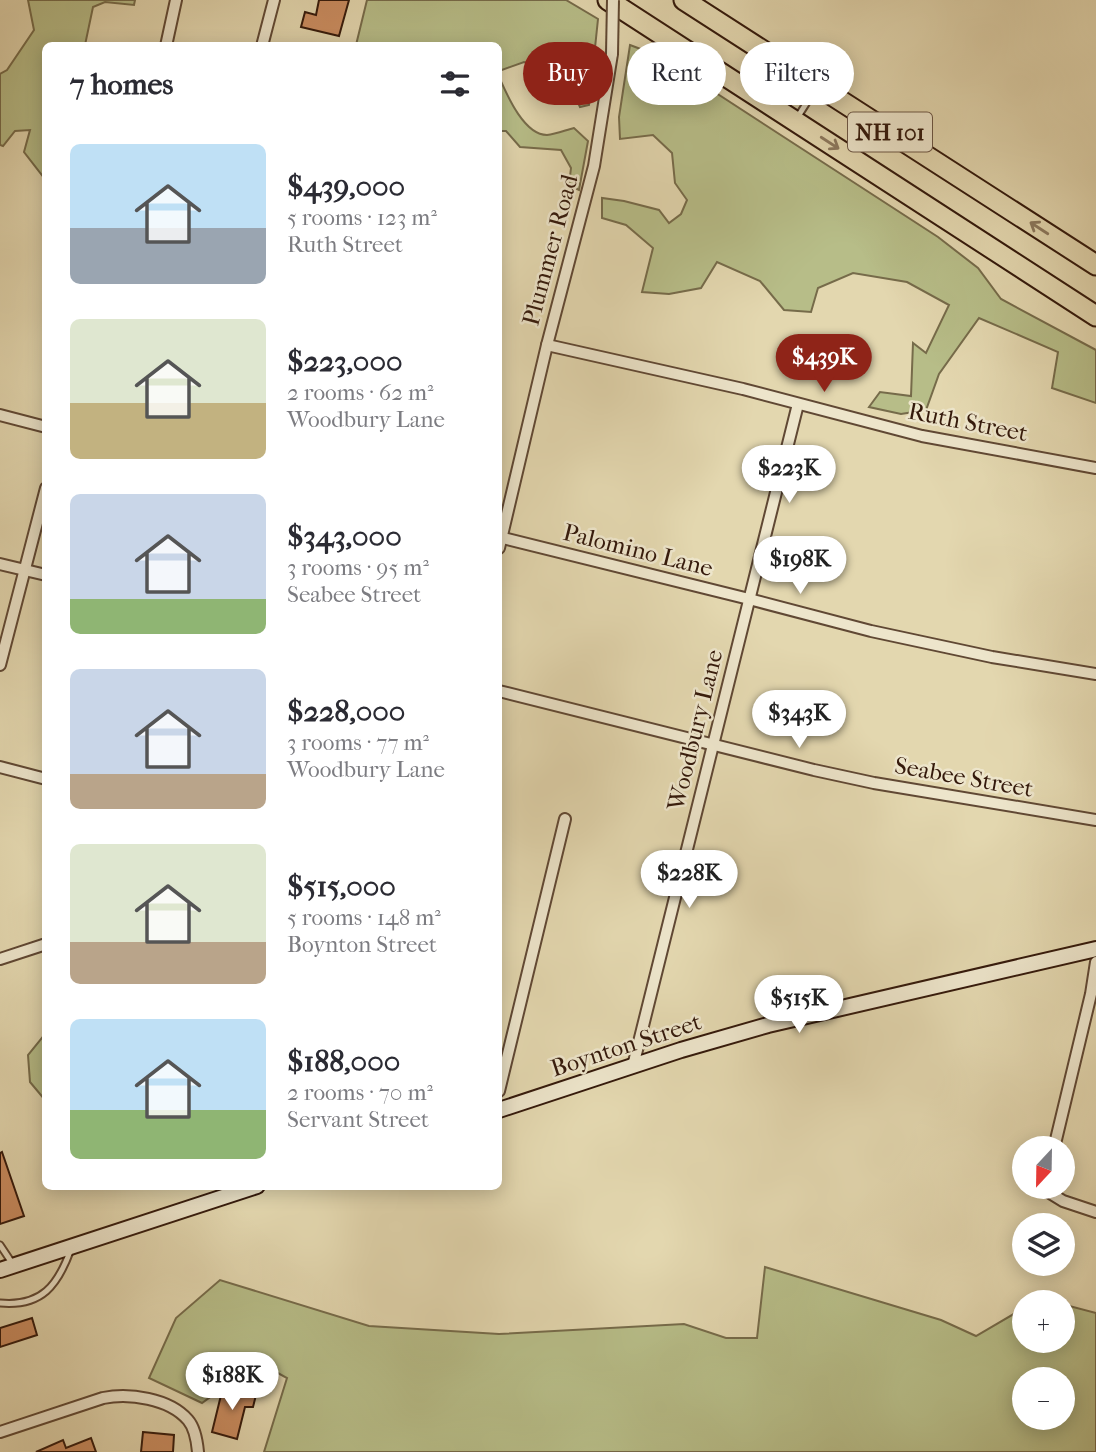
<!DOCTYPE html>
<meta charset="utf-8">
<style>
:root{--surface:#fff;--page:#f2f2f3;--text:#2b2b33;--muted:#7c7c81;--accent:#8f2418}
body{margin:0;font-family:"IM FELL French Canon",serif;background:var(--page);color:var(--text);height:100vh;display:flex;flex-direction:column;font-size:26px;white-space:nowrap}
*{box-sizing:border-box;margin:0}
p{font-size:23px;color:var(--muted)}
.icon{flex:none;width:38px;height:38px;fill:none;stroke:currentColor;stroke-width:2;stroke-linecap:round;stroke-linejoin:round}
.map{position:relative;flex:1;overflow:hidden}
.details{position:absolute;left:42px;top:42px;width:460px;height:1148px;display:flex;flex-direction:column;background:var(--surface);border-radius:10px;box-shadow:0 4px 18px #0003}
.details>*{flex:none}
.guide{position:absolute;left:523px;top:42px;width:467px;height:63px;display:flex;gap:14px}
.needle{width:46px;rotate:202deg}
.tools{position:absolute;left:1012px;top:1136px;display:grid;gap:14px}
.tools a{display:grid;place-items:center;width:63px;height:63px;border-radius:50%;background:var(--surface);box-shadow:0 4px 18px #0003;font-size:35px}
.price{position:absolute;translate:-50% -60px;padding:0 16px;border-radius:24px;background:#fff;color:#222;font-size:23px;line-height:46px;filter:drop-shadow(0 2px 4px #0008)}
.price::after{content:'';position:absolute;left:50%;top:42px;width:21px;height:16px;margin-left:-10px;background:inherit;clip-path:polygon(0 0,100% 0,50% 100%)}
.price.current{background:var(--accent);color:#fff}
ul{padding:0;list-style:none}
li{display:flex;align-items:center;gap:21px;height:175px;padding:0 28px}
li span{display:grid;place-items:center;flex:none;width:196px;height:140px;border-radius:10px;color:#555}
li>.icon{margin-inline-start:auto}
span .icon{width:84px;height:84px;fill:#fffc;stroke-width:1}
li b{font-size:30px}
h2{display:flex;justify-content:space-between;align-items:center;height:84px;padding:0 28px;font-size:30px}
.chip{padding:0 24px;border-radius:32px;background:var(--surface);box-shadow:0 4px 18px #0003;font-size:24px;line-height:63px}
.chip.current{background:var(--accent);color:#fff}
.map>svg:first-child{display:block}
.green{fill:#b7bd88;stroke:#766b4a;stroke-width:2;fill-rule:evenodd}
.building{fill:#cb8d61;stroke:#34190b;stroke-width:2}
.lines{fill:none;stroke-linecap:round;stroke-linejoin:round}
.lane-casing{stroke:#604834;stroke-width:9}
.street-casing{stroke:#604834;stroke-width:14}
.secondary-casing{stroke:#34190b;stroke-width:18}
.highway-casing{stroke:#34190b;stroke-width:23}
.lane{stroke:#ede5cb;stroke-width:5}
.street{stroke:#ede5cb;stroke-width:10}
.secondary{stroke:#ede5cb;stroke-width:14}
.highway{stroke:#e3d7af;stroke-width:19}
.street-bridge-casing{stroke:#604834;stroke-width:14;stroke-linecap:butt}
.street-bridge{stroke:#ede5cb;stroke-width:10}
.oneway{stroke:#8c785d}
.labels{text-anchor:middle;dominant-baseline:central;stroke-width:5;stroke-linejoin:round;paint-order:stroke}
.shield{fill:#ede5cb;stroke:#6c5645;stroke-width:2}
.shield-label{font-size:23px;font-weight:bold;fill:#34190b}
.street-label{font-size:24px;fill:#34190b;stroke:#ede5cb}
</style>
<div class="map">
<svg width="1096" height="1452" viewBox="0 0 1096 1452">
<rect width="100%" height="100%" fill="#e3d7af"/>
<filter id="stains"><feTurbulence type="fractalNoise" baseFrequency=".00286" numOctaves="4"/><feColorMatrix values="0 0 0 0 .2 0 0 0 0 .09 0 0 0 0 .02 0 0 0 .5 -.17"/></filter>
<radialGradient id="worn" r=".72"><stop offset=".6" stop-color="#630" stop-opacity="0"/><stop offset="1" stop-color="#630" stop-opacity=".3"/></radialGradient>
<!-- green -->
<g class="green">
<path d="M 28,0 L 135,0 L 134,5 L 105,2 L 93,7 L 85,45 L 46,46 L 45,179 L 24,152 L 30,130 L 15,131 L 3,146 L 0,145 L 0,74 L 7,70 L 34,30 Z"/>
<path d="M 367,0 L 566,0 L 598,19 L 589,105 L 580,107 L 572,89 L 548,71 L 524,62 L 499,71 L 499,46 L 356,45 Z"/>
<path d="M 630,45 L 659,56 L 938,237 L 978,268 L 1001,299 L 1096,350 L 1096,403 L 1052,388 L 1058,352 L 979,318 L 939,374 L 926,410 L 901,414 L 869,407 L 880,392 L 911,396 L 913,343 L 926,353 L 949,305 L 907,282 L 853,273 L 818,288 L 811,312 L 784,310 L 760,281 L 717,262 L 701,288 L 669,294 L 642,292 L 653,248 L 626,225 L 602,218 L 602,198 L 624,201 L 659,210 L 669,223 L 681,214 L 687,200 L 675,183 L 672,153 L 653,135 L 620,139 L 619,117 Z"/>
<path d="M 499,77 C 507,95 524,135 547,135 C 556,134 566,130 574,128 L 588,141 L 579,190 L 569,185 L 571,168 L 561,150 L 520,147 L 506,131 L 499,131 Z"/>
<path d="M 45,1034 L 45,1100 L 30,1082 L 28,1055 Z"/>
<path d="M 765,1267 L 941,1320 L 976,1336 L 1024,1308 L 1024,1340 L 1062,1340 L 1062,1304 L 1096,1313 L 1096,1452 L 264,1452 L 287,1378 L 258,1362 L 202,1403 L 149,1378 L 176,1318 L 220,1280 L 369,1326 L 499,1334 L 684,1324 L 726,1338 L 757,1338 ZM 1024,1379 L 1062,1379 L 1062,1418 L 1024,1418 Z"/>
</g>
<!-- building -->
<g class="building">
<path d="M 319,0 L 349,0 L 339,36 L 301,27 L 305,12 L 316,15 Z"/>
<path d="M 2,1152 L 24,1216 L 0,1224 L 0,1153 Z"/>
<path d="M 32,1318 L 37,1335 L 0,1347 L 0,1328 Z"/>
<path d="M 223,1387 L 256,1395 L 253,1407 L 245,1407 L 237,1439 L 212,1432 Z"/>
<path d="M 143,1432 L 174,1435 L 173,1452 L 141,1452 Z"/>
<path d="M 91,1438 L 96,1452 L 36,1452 L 63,1440 L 66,1448 Z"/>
</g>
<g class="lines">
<!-- lane casing -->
<g class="lane-casing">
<g id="lane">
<path d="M 797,118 L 816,88"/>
<path d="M 0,1245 L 12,1263"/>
<path d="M 0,1303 C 42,1307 58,1285 71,1249"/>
</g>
</g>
<!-- street casing -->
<g class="street-casing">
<g id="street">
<path d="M 166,46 L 176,0"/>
<path d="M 262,46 L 274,0"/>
<path d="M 547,345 L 743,389 L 922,436 L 1096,468"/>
<path d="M 0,415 L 46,427"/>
<path d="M 499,537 L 749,599 L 871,631 L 992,657 L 1096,674"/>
<path d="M 499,548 L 547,345 L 594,166 L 612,54"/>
<path d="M 0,564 L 46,575"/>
<path d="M 0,665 L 46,488"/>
<path d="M 499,691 L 814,770 L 874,783 L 1096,820"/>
<path d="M 0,767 L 46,779"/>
<path d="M 0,959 L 46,944"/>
<path d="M 633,1066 L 798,404"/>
<path d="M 499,1091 L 565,819"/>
<path d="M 1054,1148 L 1091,994 L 1096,962"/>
<path d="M 1050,1186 L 1050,1193 L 1063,1201 L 1096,1212"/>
<path d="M 0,1432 L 103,1398 C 129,1393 169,1398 188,1420 C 195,1428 197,1441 198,1452"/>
</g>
</g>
<!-- secondary casing -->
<g class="secondary-casing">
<g id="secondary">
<path d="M 499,1110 L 681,1050 L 768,1025 L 1096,949"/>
<path d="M 0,1270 L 257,1186"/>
</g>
</g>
<!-- highway casing -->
<g class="highway-casing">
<g id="highway">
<path d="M 608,0 L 1096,316"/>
<path d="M 684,0 L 1096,265"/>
</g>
</g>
<!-- lane -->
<use href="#lane" class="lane"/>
<!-- street -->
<use href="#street" class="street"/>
<!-- secondary -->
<use href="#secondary" class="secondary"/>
<!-- highway -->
<use href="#highway" class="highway"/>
<!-- street-bridge casing -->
<g class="street-bridge-casing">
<path id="street-bridge" d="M 612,54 L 613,0"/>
</g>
<!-- street-bridge -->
<use href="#street-bridge" class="street-bridge"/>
</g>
<!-- one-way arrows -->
<defs><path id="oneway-shaft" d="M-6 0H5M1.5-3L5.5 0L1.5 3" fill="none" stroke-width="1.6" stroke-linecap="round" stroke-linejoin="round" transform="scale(1.75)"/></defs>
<g class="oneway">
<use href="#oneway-shaft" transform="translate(830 143) rotate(33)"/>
<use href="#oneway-shaft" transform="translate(1039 228) rotate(-147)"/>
</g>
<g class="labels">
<!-- shield labels -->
<rect class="shield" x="848" y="112.5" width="84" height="39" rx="5"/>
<g class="shield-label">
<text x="890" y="132">NH 101</text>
</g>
<!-- street labels -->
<g class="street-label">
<text transform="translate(550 250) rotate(-75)">Plummer Road</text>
<text transform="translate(968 422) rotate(11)">Ruth Street</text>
<text transform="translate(638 550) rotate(14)">Palomino Lane</text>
<text transform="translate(695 730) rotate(-76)">Woodbury Lane</text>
<text transform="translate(964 777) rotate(10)">Seabee Street</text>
<text transform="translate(626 1045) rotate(-18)">Boynton Street</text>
</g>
</g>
<rect width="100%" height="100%" filter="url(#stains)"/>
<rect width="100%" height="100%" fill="url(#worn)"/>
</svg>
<div class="tools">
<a><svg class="needle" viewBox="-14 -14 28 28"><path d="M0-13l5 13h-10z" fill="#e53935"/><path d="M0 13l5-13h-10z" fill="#7c7c81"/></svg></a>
<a><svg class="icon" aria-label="layers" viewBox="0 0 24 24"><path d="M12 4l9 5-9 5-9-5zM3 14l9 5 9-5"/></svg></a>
<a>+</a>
<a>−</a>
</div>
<b class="price current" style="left:824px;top:394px">$439K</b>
<b class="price" style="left:789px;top:505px">$223K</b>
<b class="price" style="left:800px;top:596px">$198K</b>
<b class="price" style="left:799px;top:750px">$343K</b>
<b class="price" style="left:689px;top:910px">$228K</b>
<b class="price" style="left:799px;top:1035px">$515K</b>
<b class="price" style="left:232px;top:1412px">$188K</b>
<div class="guide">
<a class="chip current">Buy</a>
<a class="chip">Rent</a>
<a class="chip">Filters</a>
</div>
<section class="details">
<h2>7 homes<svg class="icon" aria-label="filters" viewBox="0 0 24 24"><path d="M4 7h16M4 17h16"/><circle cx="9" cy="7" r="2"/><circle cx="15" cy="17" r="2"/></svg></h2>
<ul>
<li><span style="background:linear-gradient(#bfe0f5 60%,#9aa5b1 0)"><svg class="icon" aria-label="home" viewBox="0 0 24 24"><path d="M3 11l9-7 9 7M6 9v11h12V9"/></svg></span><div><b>$439,000</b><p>5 rooms · 123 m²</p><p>Ruth Street</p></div></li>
<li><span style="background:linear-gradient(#dfe7d0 60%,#c2b280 0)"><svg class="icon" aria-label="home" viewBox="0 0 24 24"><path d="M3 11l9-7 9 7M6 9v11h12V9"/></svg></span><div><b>$223,000</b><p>2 rooms · 62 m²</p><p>Woodbury Lane</p></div></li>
<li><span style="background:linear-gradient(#c9d6e8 75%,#8fb573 0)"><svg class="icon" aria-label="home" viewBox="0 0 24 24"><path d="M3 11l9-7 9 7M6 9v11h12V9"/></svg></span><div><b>$343,000</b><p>3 rooms · 95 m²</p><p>Seabee Street</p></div></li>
<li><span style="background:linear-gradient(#c9d6e8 75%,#b9a48a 0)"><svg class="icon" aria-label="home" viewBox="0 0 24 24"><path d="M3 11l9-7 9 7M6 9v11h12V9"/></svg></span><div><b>$228,000</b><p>3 rooms · 77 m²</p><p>Woodbury Lane</p></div></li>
<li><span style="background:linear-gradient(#dfe7d0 70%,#b9a48a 0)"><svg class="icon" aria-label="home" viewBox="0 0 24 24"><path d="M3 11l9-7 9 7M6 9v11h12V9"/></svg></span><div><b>$515,000</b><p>5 rooms · 148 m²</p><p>Boynton Street</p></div></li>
<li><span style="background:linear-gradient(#bfe0f5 65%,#8fb573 0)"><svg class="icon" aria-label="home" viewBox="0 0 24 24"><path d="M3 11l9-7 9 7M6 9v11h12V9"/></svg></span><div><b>$188,000</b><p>2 rooms · 70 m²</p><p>Servant Street</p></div></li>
</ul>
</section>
</div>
